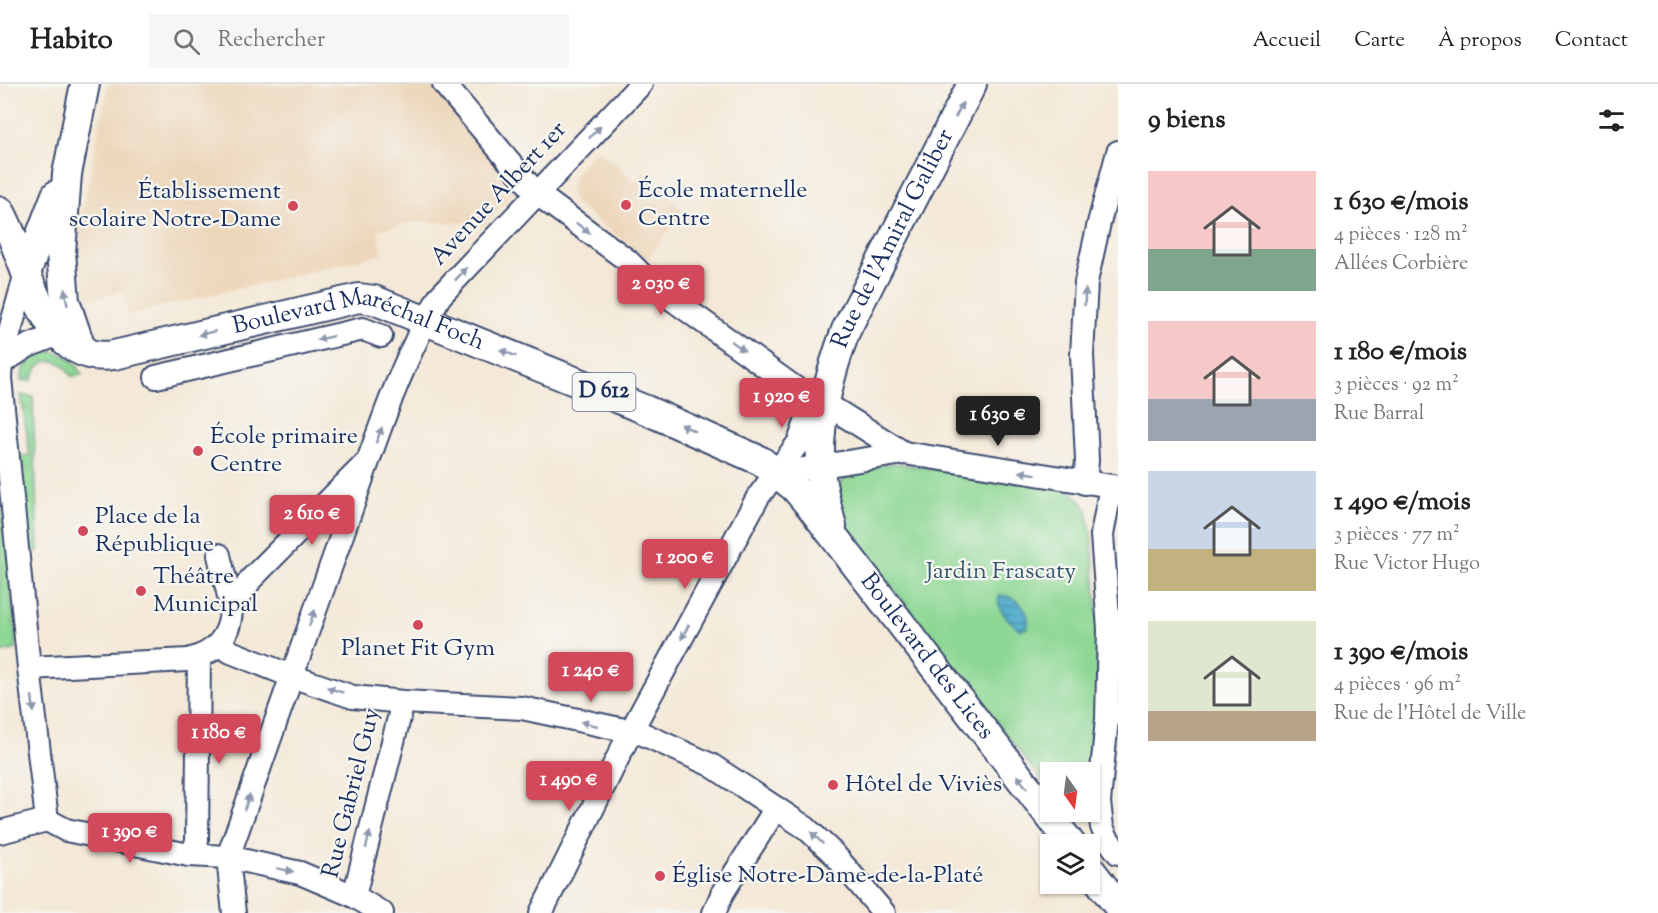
<!DOCTYPE html>
<html lang="fr">
<meta charset="utf-8">
<style>
:root{--surface:#fff;--page:#f6f6f6;--text:#222;--muted:#767676;--line:#e0e0e0;--accent:#d1495b}
body{margin:0;font-family:"Sorts Mill Goudy",serif;background:var(--page);color:var(--text);height:100vh;display:flex;flex-direction:column;font-size:22px;white-space:nowrap}
*{box-sizing:border-box;margin:0}
p{font-size:20px;color:var(--muted)}
.icon{flex:none;width:33px;height:33px;fill:none;stroke:currentColor;stroke-width:2;stroke-linecap:round;stroke-linejoin:round}
.map{position:relative;flex:1;overflow:hidden}
.panel{display:flex;flex-direction:column;background:var(--surface);width:540px}
.panel>*{flex:none}
.needle{width:39px;rotate:166deg}
.tools{position:absolute;left:1040px;top:678px;display:grid;gap:12px}
.tools a{display:grid;place-items:center;width:60px;height:60px;border-radius:0px;background:var(--surface);box-shadow:0 2px 4px #0004;font-size:30px}
.price{position:absolute;translate:-50% -51px;padding:0 14px;border-radius:6px;background:var(--accent);color:#fff;font-size:20px;line-height:39px;filter:drop-shadow(0 2px 3px #0008)}
.price::after{content:'';position:absolute;left:50%;top:36px;width:18px;height:14px;margin-left:-9px;background:inherit;clip-path:polygon(0 0,100% 0,50% 100%)}
.price.on{background:#222;color:#fff}
ul{padding:0;list-style:none}
li{display:flex;align-items:center;gap:18px;height:150px;padding:0 30px}
li span{display:grid;place-items:center;flex:none;width:168px;height:120px;border-radius:0px;color:#555}
li>.icon{margin-inline-start:auto}
span .icon{width:72px;height:72px;fill:#fffc;stroke-width:1}
li b{font-size:26px}
h2{display:flex;justify-content:space-between;align-items:center;height:72px;padding:0 30px;font-size:26px}
header{display:flex;align-items:center;gap:36px;box-sizing:border-box;height:84px;padding:0 30px;background:var(--surface);border-bottom:2px solid var(--line)}
header strong{font-size:28px}
nav{display:flex;gap:33px;margin-inline-start:auto;font-size:21px}
.search{width:420px;height:54px;background:var(--page);display:flex;align-items:center;gap:15px;box-sizing:border-box;padding:0 21px;border-radius:0px;color:var(--muted);font-size:22px}
main{display:flex;flex:1;min-height:0}
.map>svg:first-child{display:block}
.built{fill:#edd7bb}
.grass{fill:url(#grass-tufts);stroke:#548378;stroke-width:1.5}
.park{fill:#8cd793;stroke:#548378;stroke-width:1.5}
.water{fill:url(#water-rules);stroke:#346d94;stroke-width:1.5}
.lines{fill:none;stroke-linecap:round;stroke-linejoin:round}
.minor-casing{stroke:#3c4b70;stroke-width:26}
.major-casing{stroke:#3c4b70;stroke-width:32}
.minor{stroke:#fff;stroke-width:22}
.major{stroke:#fff;stroke-width:28}
.oneway{fill:#8d97ae}
.poi-dot{fill:#d1495b;stroke:#f6f6f2;stroke-width:2}
.labels{text-anchor:middle;dominant-baseline:central;stroke-width:4.5;stroke-linejoin:round;paint-order:stroke}
.shield{fill:#f6f6f2;stroke:#5d6b8a;stroke-width:1.5}
.shield-label{font-size:22px;font-weight:bold;fill:#1b2f5e}
.poi-label{font-size:24px;fill:#1b2f5e;stroke:#f6f6f2;text-anchor:start}
.street-label{font-size:24px;fill:#1b2f5e;stroke:#f6f6f2}
.park-label{font-size:24px;fill:#37596b;stroke:#f6f6f2}
</style>
<header>
<strong>Habito</strong>
<div class="search"><svg class="icon" aria-label="search" viewBox="0 0 24 24"><circle cx="10" cy="10" r="6"/><path d="M15 15l6 6"/></svg>Rechercher</div>
<nav><a>Accueil</a><a>Carte</a><a>À propos</a><a>Contact</a></nav>
</header>
<main>
<div class="map">
<svg width="1118" height="829" viewBox="0 0 1118 829">
<defs>
<pattern id="grass-tufts" width="24" height="20" patternUnits="userSpaceOnUse" patternTransform="scale(1.5)"><rect width="24" height="20" fill="#8cd793"/><path d="M3 7l-1-3M5 7V3M7 7l1-3M15 17l-1-3M17 17v-4M19 17l1-3" fill="none" stroke="#78b981"/></pattern>
<pattern id="water-rules" width="6" height="5" patternUnits="userSpaceOnUse" patternTransform="scale(1.5)"><rect width="6" height="5" fill="#4cabcb"/><path d="M0 2.5h6" fill="none" stroke="#3e8ca8"/></pattern>
</defs>
<rect width="100%" height="100%" fill="#f6f6f2"/>
<filter id="ink" filterUnits="userSpaceOnUse"><feTurbulence type="fractalNoise" baseFrequency=".0167" numOctaves="2"/><feDisplacementMap in="SourceGraphic" scale="12" xChannelSelector="R" yChannelSelector="G"/><feConvolveMatrix kernelMatrix="1 2 1 2 8 2 1 2 1" color-interpolation-filters="sRGB"/></filter>
<filter id="wash" filterUnits="userSpaceOnUse"><feTurbulence type="fractalNoise" baseFrequency=".008" numOctaves="4" result="noise"/><feDisplacementMap in="SourceGraphic" scale="24" xChannelSelector="R" yChannelSelector="G"/><feGaussianBlur stdDeviation="1.35" result="paint"/><feColorMatrix in="noise" values="0 0 0 0 0 0 0 0 0 0 0 0 0 0 0 0 0 1.4 0 .05"/><feComposite in="paint" operator="in"/></filter>
<g filter="url(#wash)">
<rect width="100%" height="100%" fill="#f4e9d8"/>
<!-- built -->
<g class="built">
<path d="M 108,0 L 433,0 L 517,107 L 481,144 L 480,139 L 416,138 L 378,146 L 383,170 L 128,231 L 123,207 L 88,216 L 75,162 Z"/>
<path d="M 597,65 L 619,83 L 634,98 L 645,88 L 683,127 L 647,176 L 578,122 L 573,116 L 570,105 L 576,88 Z"/>
</g>
<!-- grass -->
<g class="grass">
<path d="M 45,267 C 63,268 75,274 82,291 L 71,292 C 60,270 39,273 32,296 L 21,297 C 23,281 30,273 45,267 Z"/>
<path d="M 21,311 L 33,313 L 38,467 L 23,469 L 16,373 L 30,371 Z"/>
</g>
<!-- park -->
<g class="park">
<path d="M 893,379 L 1058,402 L 1070,407 L 1079,415 L 1087,426 L 1092,455 L 1098,539 L 1098,600 L 1089,706 L 1089,688 L 1050,688 L 1050,707 L 839,434 C 834,384 852,388 893,379 Z"/>
<path d="M 0,398 L 17,565 L 0,569 Z"/>
</g>
<!-- water -->
<path class="water" d="M 999,511 C 1015,511 1033,526 1027,544 L 1021,546 C 1010,539 995,525 999,511 Z"/>
</g>
<g filter="url(#ink)">
<g class="lines">
<!-- minor casing -->
<g class="minor-casing">
<g id="minor">
<path d="M 444,0 L 536,109 L 627,176 L 651,200 L 802,309 L 826,320 L 904,369"/>
<path d="M 1,279 L 26,189"/>
<path d="M 156,293 L 363,245 L 381,252"/>
<path d="M 778,389 L 904,369 L 1118,403"/>
<path d="M 1085,399 L 1087,376 L 1082,271 L 1086,198 L 1099,139 L 1118,68"/>
<path d="M 1111,402 L 1102,451 L 1109,545 L 1107,635 L 1099,718 L 1102,743 L 1107,754 L 1118,769"/>
<path d="M 231,526 L 251,495 L 365,380"/>
<path d="M 219,561 L 231,568 L 291,592 L 353,613 L 403,618 L 522,624 L 643,650 L 711,681 L 806,744 L 834,770 L 884,829"/>
<path d="M 29,584 L 188,576 C 214,570 229,555 231,527 C 231,514 222,486 219,471"/>
<path d="M 47,736 L 29,584 L 0,294 L 1,279 L 28,262 L 59,250"/>
<path d="M 0,748 L 47,736 L 66,746 L 189,771 L 228,773 L 300,789 L 354,812 L 382,829"/>
<path d="M 189,771 L 194,765 L 197,757 L 199,574"/>
<path d="M 354,812 L 403,618"/>
<path d="M 234,829 L 228,773 C 267,660 308,547 348,434 C 375,359 399,280 440,212 L 641,0"/>
<path d="M 541,829 L 630,649 L 758,413 L 799,358 L 814,315"/>
<path d="M 714,829 L 723,808 L 776,724"/>
</g>
</g>
<!-- major casing -->
<g class="major-casing">
<g id="major">
<path id="s1" d="M 0,127 C 28,174 40,282 114,271 L 359,214 L 374,216 L 646,326 L 761,377 L 795,404 L 811,423 L 1071,760"/>
<path d="M 26,189 L 56,111"/>
<path d="M 82,267 L 65,217 L 61,168 L 67,90 L 85,0"/>
<path id="s2" d="M 832,442 C 827,423 821,403 820,383 C 818,337 830,288 846,246 L 972,0"/>
<path d="M 1089,784 L 1118,822"/>
</g>
</g>
<!-- minor -->
<use href="#minor" class="minor"/>
<!-- major -->
<use href="#major" class="major"/>
</g>
<!-- one-way arrows -->
<defs><path id="oneway-solid" d="M-6-.8H1V-3.2L6.5 0L1 3.2V.8H-6Z" transform="scale(1.5)"/></defs>
<g class="oneway">
<use href="#oneway-solid" transform="translate(959 26) rotate(-63)"/>
<use href="#oneway-solid" transform="translate(595 48) rotate(-46)"/>
<use href="#oneway-solid" transform="translate(583 144) rotate(36)"/>
<use href="#oneway-solid" transform="translate(461 190) rotate(-47)"/>
<use href="#oneway-solid" transform="translate(66 213) rotate(-99)"/>
<use href="#oneway-solid" transform="translate(1085 213) rotate(-87)"/>
<use href="#oneway-solid" transform="translate(207 249) rotate(167)"/>
<use href="#oneway-solid" transform="translate(325 254) rotate(167)"/>
<use href="#oneway-solid" transform="translate(738 262) rotate(36)"/>
<use href="#oneway-solid" transform="translate(508 269) rotate(-158)"/>
<use href="#oneway-solid" transform="translate(688 344) rotate(-156)"/>
<use href="#oneway-solid" transform="translate(379 351) rotate(-69)"/>
<use href="#oneway-solid" transform="translate(1028 389) rotate(-171)"/>
<use href="#oneway-solid" transform="translate(312 534) rotate(-70)"/>
<use href="#oneway-solid" transform="translate(685 548) rotate(118)"/>
<use href="#oneway-solid" transform="translate(335 606) rotate(-161)"/>
<use href="#oneway-solid" transform="translate(33 620) rotate(83)"/>
<use href="#oneway-solid" transform="translate(589 640) rotate(-167)"/>
<use href="#oneway-solid" transform="translate(1022 698) rotate(-128)"/>
<use href="#oneway-solid" transform="translate(247 718) rotate(-71)"/>
<use href="#oneway-solid" transform="translate(817 754) rotate(-136)"/>
<use href="#oneway-solid" transform="translate(368 756) rotate(-76)"/>
<use href="#oneway-solid" transform="translate(285 786) rotate(12)"/>
</g>
</g>
<!-- markers -->
<g class="poi-dot">
<circle cx="626" cy="121" r="6"/>
<circle cx="293" cy="122" r="6"/>
<circle cx="198" cy="367" r="6"/>
<circle cx="83" cy="447" r="6"/>
<circle cx="141" cy="507" r="6"/>
<circle cx="418" cy="541" r="6"/>
<circle cx="833" cy="701" r="6"/>
<circle cx="660" cy="792" r="6"/>
</g>
<g class="labels">
<!-- shield labels -->
<rect class="shield" x="572.5" y="289" width="63" height="38" rx="4.5"/>
<g class="shield-label">
<text x="604" y="308">D 612</text>
</g>
<!-- poi labels -->
<g class="poi-label">
<text x="638" y="107">École maternelle<tspan x="638" dy="28">Centre</tspan></text>
<text x="281" y="108" text-anchor="end">Établissement<tspan x="281" dy="28">scolaire Notre-Dame</tspan></text>
<text x="210" y="353">École primaire<tspan x="210" dy="28">Centre</tspan></text>
<text x="95" y="433">Place de la<tspan x="95" dy="28">République</tspan></text>
<text x="153" y="493">Théâtre<tspan x="153" dy="28">Municipal</tspan></text>
<text x="418" y="565" text-anchor="middle">Planet Fit Gym</text>
<text x="845" y="701">Hôtel de Viviès</text>
<text x="672" y="792">Église Notre-Dame-de-la-Platé</text>
</g>
<!-- street labels -->
<g class="street-label">
<text transform="translate(499 110) rotate(-47)">Avenue Albert 1er</text>
<text stroke="none"><textPath href="#s2" startOffset="303">Rue de l'Amiral Galiber</textPath></text>
<text stroke="none"><textPath href="#s1" startOffset="452">Boulevard Maréchal Foch</textPath></text>
<text stroke="none"><textPath href="#s1" startOffset="1142">Boulevard des Lices</textPath></text>
<text transform="translate(352 709) rotate(-76)">Rue Gabriel Guy</text>
</g>
<!-- park labels -->
<g class="park-label">
<text x="1001" y="488">Jardin Frascaty</text>
</g>
</g>
</svg>
<div class="tools">
<a><svg class="needle" viewBox="-14 -14 28 28"><path d="M0-13l5 13h-10z" fill="#e53935"/><path d="M0 13l5-13h-10z" fill="#767676"/></svg></a>
<a><svg class="icon" aria-label="layers" viewBox="0 0 24 24"><path d="M12 4l9 5-9 5-9-5zM3 14l9 5 9-5"/></svg></a>
</div>
<b class="price" style="left:661px;top:232px">2 030 €</b>
<b class="price" style="left:782px;top:345px">1 920 €</b>
<b class="price on" style="left:998px;top:363px">1 630 €</b>
<b class="price" style="left:312px;top:462px">2 610 €</b>
<b class="price" style="left:685px;top:506px">1 200 €</b>
<b class="price" style="left:591px;top:619px">1 240 €</b>
<b class="price" style="left:219px;top:681px">1 180 €</b>
<b class="price" style="left:569px;top:728px">1 490 €</b>
<b class="price" style="left:130px;top:780px">1 390 €</b>
</div>
<section class="panel">
<h2>9 biens<svg class="icon" aria-label="filters" viewBox="0 0 24 24"><path d="M4 7h16M4 17h16"/><circle cx="9" cy="7" r="2"/><circle cx="15" cy="17" r="2"/></svg></h2>
<ul>
<li><span style="background:linear-gradient(#f6c9c9 65%,#7fa58c 0)"><svg class="icon" aria-label="home" viewBox="0 0 24 24"><path d="M3 11l9-7 9 7M6 9v11h12V9"/></svg></span><div><b>1 630 €/mois</b><p>4 pièces · 128 m²</p><p>Allées Corbière</p></div></li>
<li><span style="background:linear-gradient(#f6c9c9 65%,#9aa5b1 0)"><svg class="icon" aria-label="home" viewBox="0 0 24 24"><path d="M3 11l9-7 9 7M6 9v11h12V9"/></svg></span><div><b>1 180 €/mois</b><p>3 pièces · 92 m²</p><p>Rue Barral</p></div></li>
<li><span style="background:linear-gradient(#c9d6e8 65%,#c2b280 0)"><svg class="icon" aria-label="home" viewBox="0 0 24 24"><path d="M3 11l9-7 9 7M6 9v11h12V9"/></svg></span><div><b>1 490 €/mois</b><p>3 pièces · 77 m²</p><p>Rue Victor Hugo</p></div></li>
<li><span style="background:linear-gradient(#dfe7d0 75%,#b9a48a 0)"><svg class="icon" aria-label="home" viewBox="0 0 24 24"><path d="M3 11l9-7 9 7M6 9v11h12V9"/></svg></span><div><b>1 390 €/mois</b><p>4 pièces · 96 m²</p><p>Rue de l'Hôtel de Ville</p></div></li>
</ul>
</section>
</main>
